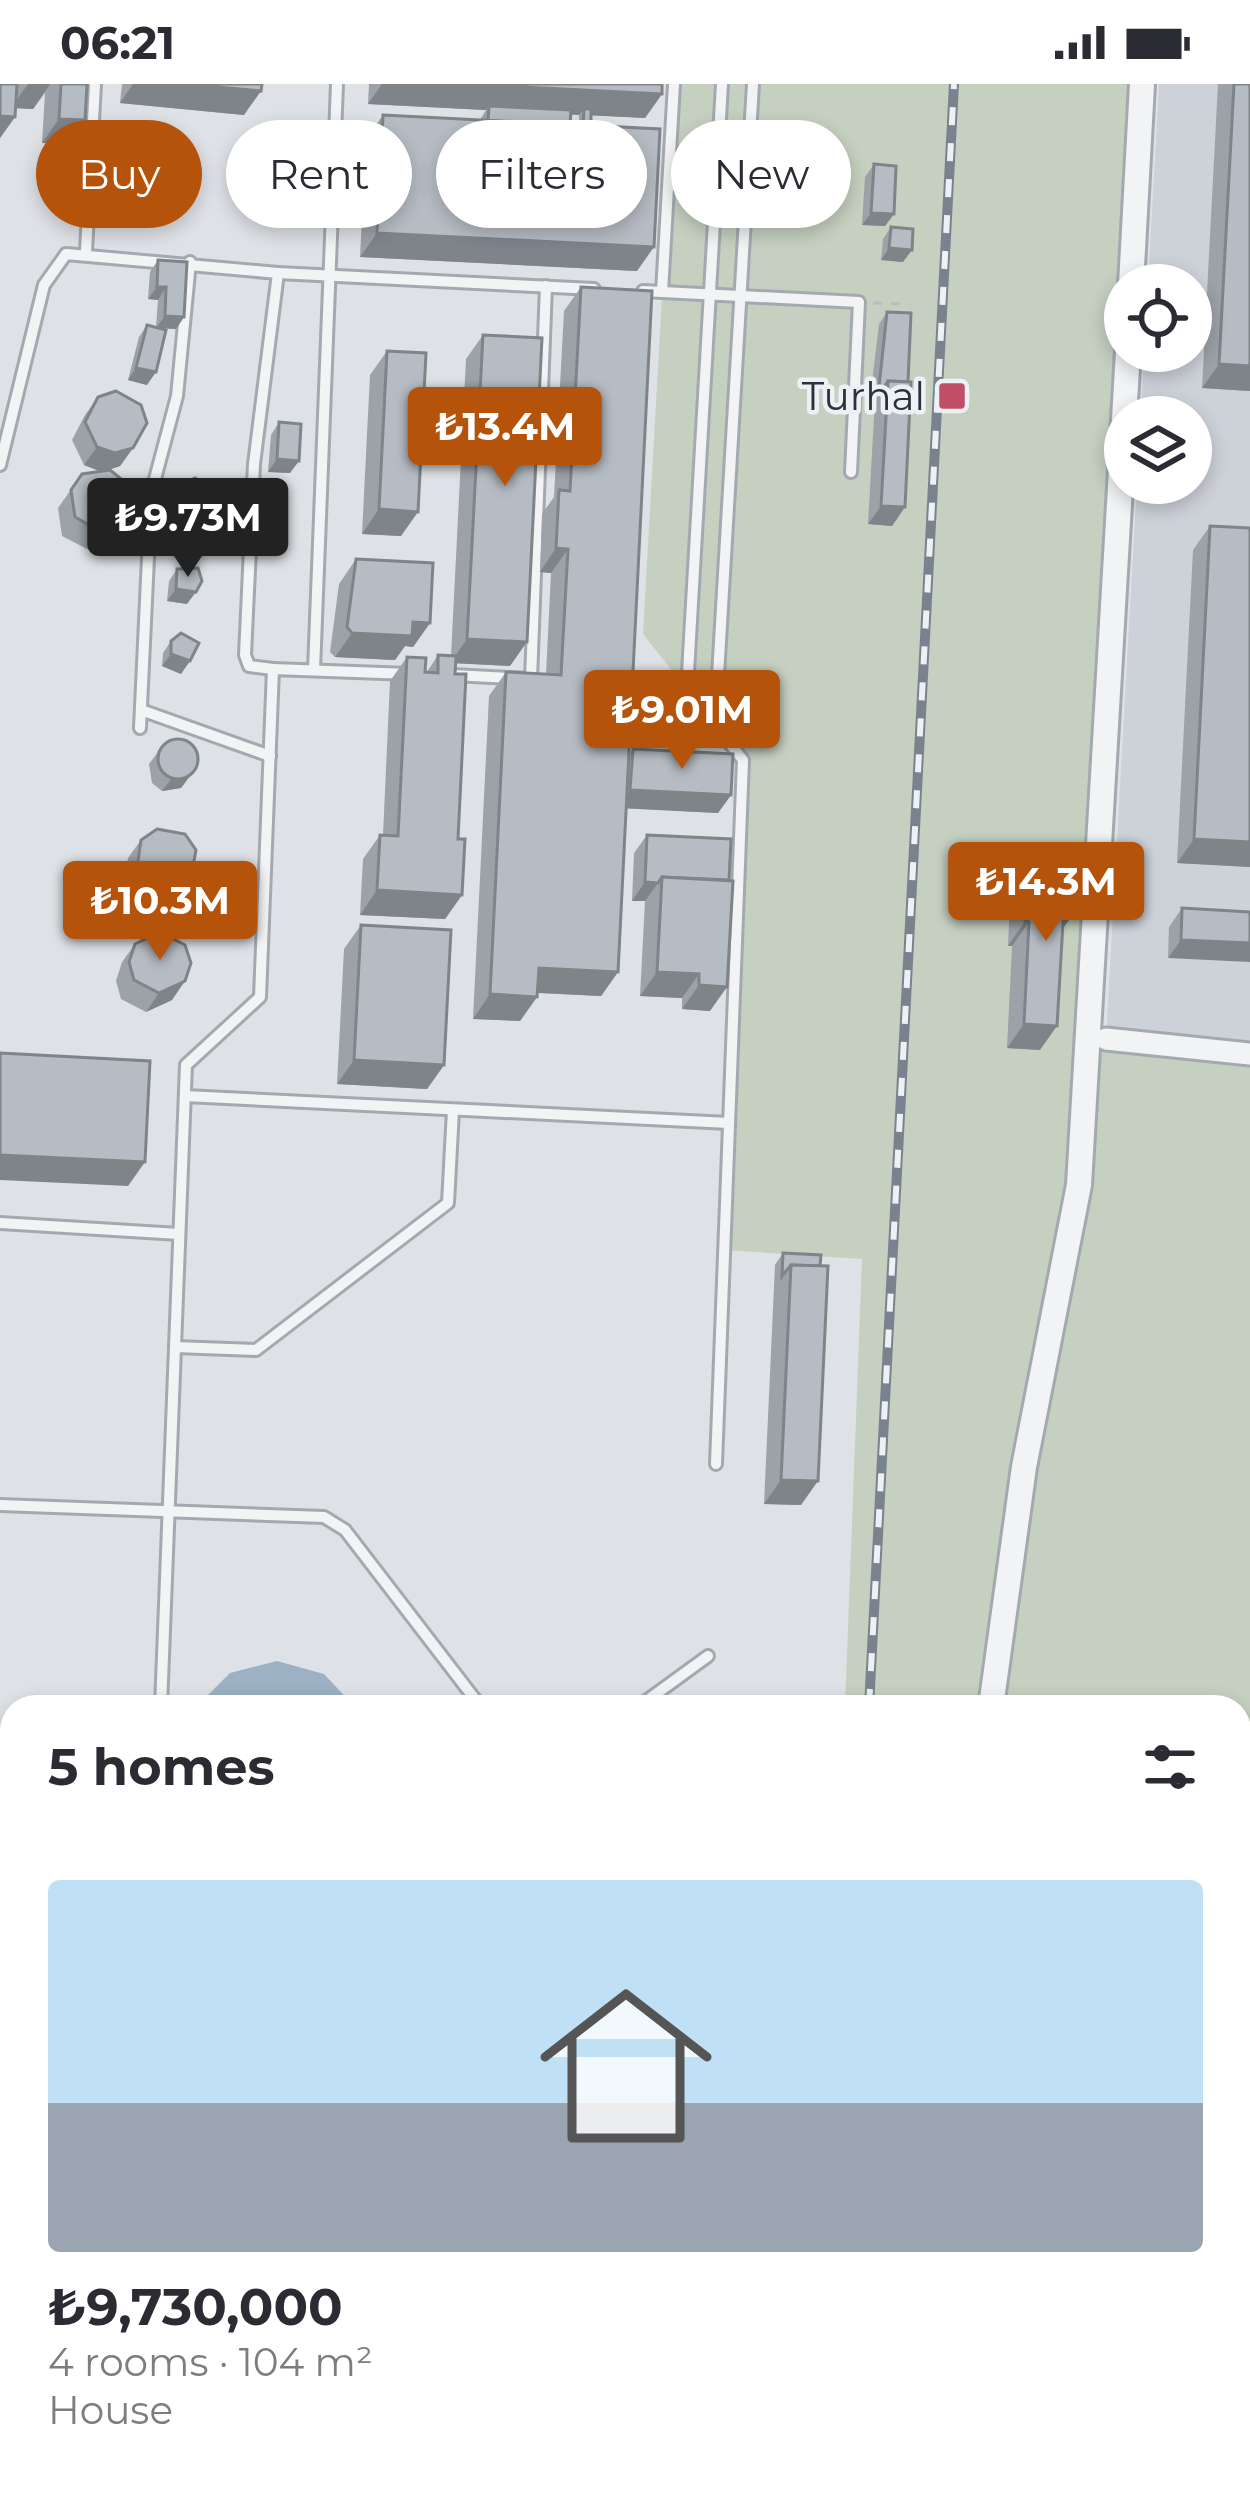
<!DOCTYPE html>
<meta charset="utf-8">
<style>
:root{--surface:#fff;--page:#f7f7f7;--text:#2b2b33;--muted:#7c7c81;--line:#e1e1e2;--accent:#b45309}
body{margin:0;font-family:Montserrat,sans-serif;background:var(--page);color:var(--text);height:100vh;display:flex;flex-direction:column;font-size:45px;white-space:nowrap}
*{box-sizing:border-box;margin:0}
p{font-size:39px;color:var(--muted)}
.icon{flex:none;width:66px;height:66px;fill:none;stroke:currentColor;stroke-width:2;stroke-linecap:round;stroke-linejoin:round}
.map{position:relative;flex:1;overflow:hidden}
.side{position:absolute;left:0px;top:1611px;width:1251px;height:807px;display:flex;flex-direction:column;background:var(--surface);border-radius:36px 36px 0 0;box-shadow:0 6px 18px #0003}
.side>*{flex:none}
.guide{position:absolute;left:36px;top:36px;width:1179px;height:108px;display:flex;gap:24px}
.controls{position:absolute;left:1104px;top:180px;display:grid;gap:24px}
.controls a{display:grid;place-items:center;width:108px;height:108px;border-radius:50%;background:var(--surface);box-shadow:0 6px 18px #0003;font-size:60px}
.price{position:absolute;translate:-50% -102px;padding:0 27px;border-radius:12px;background:var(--accent);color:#fff;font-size:39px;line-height:78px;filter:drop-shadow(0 3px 6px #0008)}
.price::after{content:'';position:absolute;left:50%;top:72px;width:36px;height:27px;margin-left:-18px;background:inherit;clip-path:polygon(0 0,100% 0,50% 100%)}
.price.current{background:#222;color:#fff}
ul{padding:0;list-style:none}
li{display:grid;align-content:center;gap:24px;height:636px;padding:0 48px}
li+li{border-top:3px solid var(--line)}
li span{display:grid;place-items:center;height:372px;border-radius:12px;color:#555}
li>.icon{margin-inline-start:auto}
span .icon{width:216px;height:216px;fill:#fffc;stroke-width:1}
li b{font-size:51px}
h2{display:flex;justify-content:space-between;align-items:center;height:144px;padding:0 48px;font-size:51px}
.tag{padding:0 42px;border-radius:54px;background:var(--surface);box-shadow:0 6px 18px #0003;font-size:42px;line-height:108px}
.tag.current{background:var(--accent);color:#fff}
.status{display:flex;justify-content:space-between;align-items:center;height:84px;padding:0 60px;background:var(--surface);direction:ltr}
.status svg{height:33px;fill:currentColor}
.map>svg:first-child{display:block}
.built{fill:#cdd1d8}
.green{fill:#c5d0c0}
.water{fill:#9cb2c4}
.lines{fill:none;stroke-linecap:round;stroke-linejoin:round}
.stream{stroke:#9cb2c4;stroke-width:6}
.river{stroke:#9cb2c4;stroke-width:33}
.service-casing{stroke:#a4a9b0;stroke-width:16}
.minor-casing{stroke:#a4a9b0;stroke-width:27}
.tertiary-casing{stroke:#a4a9b0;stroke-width:30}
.path{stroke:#b9bdc1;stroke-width:3;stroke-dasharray:9 9;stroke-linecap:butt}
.service{stroke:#f1f3f5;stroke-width:10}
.minor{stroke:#f1f3f5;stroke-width:21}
.tertiary{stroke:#f1f3f5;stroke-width:24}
.rail-casing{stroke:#79838f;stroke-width:10}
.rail{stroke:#eef1f4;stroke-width:6;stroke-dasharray:18;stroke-linecap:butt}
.wall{fill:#9da2a8;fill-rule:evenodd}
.shaded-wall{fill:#7f8488}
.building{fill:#b6bcc3;stroke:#7f8488;stroke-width:3}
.poi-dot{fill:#c14e66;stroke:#eef1f4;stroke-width:4.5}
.labels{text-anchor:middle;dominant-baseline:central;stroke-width:9;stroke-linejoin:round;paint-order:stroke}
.poi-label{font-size:39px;fill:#29313c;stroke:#eef1f4;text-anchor:end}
</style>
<div class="status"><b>06:21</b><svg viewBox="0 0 49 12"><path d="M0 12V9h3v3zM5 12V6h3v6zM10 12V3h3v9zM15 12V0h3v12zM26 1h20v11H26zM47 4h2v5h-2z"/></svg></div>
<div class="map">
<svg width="1250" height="2417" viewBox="0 0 1250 2417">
<rect width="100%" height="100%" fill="#dee2e6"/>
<!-- built -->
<path class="built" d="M 1159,0 L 1250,0 L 1250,970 L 1106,955 L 1137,399 L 1191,399 L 1191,333 L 1141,333 L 1144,267 L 1191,267 L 1191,201 L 1148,201 Z"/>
<!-- green -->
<g class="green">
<path d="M 674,0 L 1142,0 L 1125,201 L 1090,954 L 1250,970 L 1250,1807 L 1239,1811 L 1239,1623 L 845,1623 L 862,1175 L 724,1166 L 743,676 L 643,550 Z"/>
<path d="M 0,2169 L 12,2169 L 12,2406 L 268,2406 L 264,2417 L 0,2417 Z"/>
</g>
<!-- water -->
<path class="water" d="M 277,1577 L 324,1590 L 355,1623 L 196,1623 L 230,1589 Z"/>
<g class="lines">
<!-- stream -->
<path class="stream" d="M 0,1814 L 12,1797"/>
<!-- river -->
<path class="river" d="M 1239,1854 L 1250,1850"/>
<!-- service casing -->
<g class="service-casing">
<g id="service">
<path d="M 86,167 L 95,0"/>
<path d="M 643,207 L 859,218 L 851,388"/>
<path d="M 662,208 L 674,0"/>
<path d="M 0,381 L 44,201 L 66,170 L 278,189 L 594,205"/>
<path d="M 273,585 L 249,582 L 245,571 L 254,380 L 278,189"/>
<path d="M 314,586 L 337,0"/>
<path d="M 453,591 L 531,595 L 546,202"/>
<path d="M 141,626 L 270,672"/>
<path d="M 715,642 L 753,0"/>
<path d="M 140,644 L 151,410 L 177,312 L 190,178"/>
<path d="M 185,1012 L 729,1039"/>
<path d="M 0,1139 L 179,1150"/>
<path d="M 175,1263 L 256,1266 L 448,1119 L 453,1026"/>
<path d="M 716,1380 L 743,676 L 687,606 L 722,0"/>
<path d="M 0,1421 L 324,1433 L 345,1446 L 481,1623"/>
<path d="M 161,1623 L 186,981 L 260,913 L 273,585 L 410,590"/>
<path d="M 638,1623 L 708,1572"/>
<path d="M 985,2406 L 987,2417"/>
<path d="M 910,2417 L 912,2406"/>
</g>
</g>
<!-- minor casing -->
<g class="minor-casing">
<g id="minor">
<path d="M 1106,955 L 1250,970"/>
<path d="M 1239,1811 L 1250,1807"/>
<path d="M 1239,1898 L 1250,1894"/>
<path d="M 1239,2273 L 1250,2274"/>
<path d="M 316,2417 L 319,2406"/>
<path d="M 694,2417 L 699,2406"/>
</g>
</g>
<!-- tertiary casing -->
<g class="tertiary-casing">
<g id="tertiary">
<path d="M 1131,201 L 1142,0"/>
<path d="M 991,1623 L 1024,1383 L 1079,1101 L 1128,267"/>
<path d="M 822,2417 L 827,2406"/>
</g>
</g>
<!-- path -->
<g class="path">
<path d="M 873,219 L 910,220"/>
<path d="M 0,1740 L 12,1726"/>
<path d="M 1239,1838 L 1250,1834"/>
<path d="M 1245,2043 L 1250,2060"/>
<path d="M 1239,2074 L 1250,2067"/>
<path d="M 1239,2123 L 1250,2130"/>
<path d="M 1239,2156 L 1250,2156"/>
<path d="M 0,2169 L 12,2169"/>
<path d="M 0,2251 L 12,2223"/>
<path d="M 183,2417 L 185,2406"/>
</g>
<!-- service -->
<use href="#service" class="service"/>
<!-- minor -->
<use href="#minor" class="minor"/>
<!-- tertiary -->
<use href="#tertiary" class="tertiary"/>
<!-- rail casing -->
<g class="rail-casing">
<g id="rail">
<path d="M 869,1623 L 954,0"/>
<path d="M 721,2417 L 726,2406"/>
</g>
</g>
<!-- rail -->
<use href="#rail" class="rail"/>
</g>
<!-- wall -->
<g class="wall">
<path d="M 0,0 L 87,0 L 85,36 L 68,60 L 42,59 L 45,9 L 33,25 L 16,24 L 15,33 L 0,54 Z"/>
<path d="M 122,0 L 262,0 L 244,31 L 120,19 Z"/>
<path d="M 369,0 L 662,0 L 662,10 L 645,34 L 591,31 L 591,42 L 637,187 L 360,173 L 366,55 L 383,31 L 480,36 L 486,26 L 368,20 ZM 571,30 L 579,31 L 579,41 L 570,41 Z"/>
<path d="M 1218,0 L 1250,0 L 1250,307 L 1202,304 Z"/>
<path d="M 874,80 L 885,142 L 862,141 L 865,93 Z"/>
<path d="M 891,143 L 903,178 L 881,176 L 883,155 Z"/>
<path d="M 158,176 L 184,233 L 176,245 L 160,244 L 147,301 L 128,296 L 139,253 L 147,241 L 156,243 L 158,216 L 148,215 L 150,188 Z"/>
<path d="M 581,203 L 629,671 L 633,665 L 731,711 L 718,729 L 626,724 L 618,888 L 601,912 L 537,909 L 537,913 L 520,937 L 473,935 L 489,612 L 506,588 L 546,590 L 551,489 L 540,488 L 542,430 L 554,413 L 564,227 Z"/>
<path d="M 887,228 L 908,298 L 905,423 L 892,442 L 868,440 L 875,315 L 870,315 L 879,240 Z"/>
<path d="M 483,251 L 510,582 L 455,579 L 458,755 L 462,811 L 445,835 L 360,831 L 363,775 L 380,751 L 383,751 L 390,597 L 407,573 L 427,588 L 438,571 L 451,572 L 466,275 Z"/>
<path d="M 387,267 L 401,452 L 362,450 L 370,291 Z"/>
<path d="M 98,313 L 133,364 L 120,382 L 102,388 L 84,381 L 72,356 L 85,331 Z"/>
<path d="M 279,338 L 290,389 L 268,388 L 271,351 Z"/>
<path d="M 82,390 L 105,459 L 87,465 L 62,452 L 58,424 Z"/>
<path d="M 179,402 L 197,442 L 174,442 L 166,426 L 170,414 Z"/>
<path d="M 1210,442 L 1250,444 L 1250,783 L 1177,779 L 1193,466 Z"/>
<path d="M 356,475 L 430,539 L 413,563 L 405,562 L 395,576 L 335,573 L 330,568 L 339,500 Z"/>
<path d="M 177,485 L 187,520 L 167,517 L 169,497 Z"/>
<path d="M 171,557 L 181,590 L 162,582 L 163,569 Z"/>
<path d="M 158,668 L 197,682 L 181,704 L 162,707 L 152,699 L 149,680 Z"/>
<path d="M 647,751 L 731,755 L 710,927 L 682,925 L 682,914 L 640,912 L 645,817 L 632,817 L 634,769 Z"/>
<path d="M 141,756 L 191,793 L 178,812 L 162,823 L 143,822 L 124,802 L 128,774 Z"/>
<path d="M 1027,791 L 1040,966 L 1007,964 L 1012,862 L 1008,862 L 1010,815 Z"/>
<path d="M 1182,824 L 1250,828 L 1168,874 L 1169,843 Z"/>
<path d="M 361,841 L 444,981 L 427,1005 L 337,1000 L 344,865 Z"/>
<path d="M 135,860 L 172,916 L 146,928 L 121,915 L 116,897 L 122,878 Z"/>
<path d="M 783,1169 L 821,1171 L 801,1421 L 764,1420 L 775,1181 Z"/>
<path d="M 1250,1962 L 1250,2005 L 1246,2004 Z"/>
<path d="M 1250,2151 L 1250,2240 L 1239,2239 L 1239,2166 Z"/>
<path d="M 1250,2338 L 1250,2417 L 1229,2417 L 1230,2406 L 1239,2406 L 1239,2353 Z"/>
<path d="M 391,2406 L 505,2406 L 528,2417 L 429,2417 L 422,2414 L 420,2417 L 386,2417 Z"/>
<path d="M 1029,2406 L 1122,2406 L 1153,2417 L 1025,2417 Z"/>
<path d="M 1179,2406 L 1221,2406 L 1220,2417 L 1178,2417 Z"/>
</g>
<!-- shaded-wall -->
<g class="shaded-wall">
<path d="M 28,0 L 50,0 L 33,25 L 11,24 Z"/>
<path d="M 133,0 L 186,0 L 261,7 L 244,31 L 120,19 Z"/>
<path d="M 382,0 L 466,0 L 662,10 L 645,34 L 583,31 L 584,25 L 579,31 L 489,26 L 489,22 L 486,26 L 368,20 Z"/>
<path d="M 0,32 L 15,33 L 0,54 Z"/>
<path d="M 59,35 L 85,36 L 68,60 L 42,59 Z"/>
<path d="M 871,129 L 894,130 L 885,142 L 862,141 Z"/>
<path d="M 377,149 L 654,163 L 637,187 L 360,173 Z"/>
<path d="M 889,164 L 912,166 L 903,178 L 881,176 Z"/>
<path d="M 157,203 L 166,203 L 158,216 L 148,215 Z"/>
<path d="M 165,232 L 184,233 L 176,245 L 156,244 Z"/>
<path d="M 1219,280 L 1250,282 L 1250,307 L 1202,304 Z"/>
<path d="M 136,284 L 156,288 L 147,301 L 128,296 Z"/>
<path d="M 879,303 L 884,303 L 875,315 L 870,315 Z"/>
<path d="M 97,363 L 133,364 L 120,382 L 102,388 L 84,381 Z"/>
<path d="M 277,375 L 299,377 L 290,389 L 268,388 Z"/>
<path d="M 881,422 L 905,423 L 892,442 L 868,440 Z"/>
<path d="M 379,425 L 418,428 L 401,452 L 362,450 Z"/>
<path d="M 129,426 L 105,459 L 87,465 L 100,447 Z"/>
<path d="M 182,429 L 206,430 L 197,442 L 174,442 Z"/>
<path d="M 556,464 L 568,465 L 551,489 L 540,488 Z"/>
<path d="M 176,505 L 196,508 L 187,520 L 167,517 Z"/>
<path d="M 413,538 L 430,539 L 413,563 L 405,562 L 395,576 L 335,573 L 352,549 Z"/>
<path d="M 467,555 L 527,558 L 510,582 L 450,579 Z"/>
<path d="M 171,570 L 190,577 L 181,590 L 162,582 Z"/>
<path d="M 190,692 L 181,704 L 162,707 L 171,695 Z"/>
<path d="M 630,706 L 731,711 L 718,729 L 618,724 Z"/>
<path d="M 1194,755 L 1250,758 L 1250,783 L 1177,779 Z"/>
<path d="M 191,793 L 178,812 L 162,823 L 143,822 L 156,804 Z"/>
<path d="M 645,798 L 658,799 L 645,817 L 632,817 Z"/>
<path d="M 377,806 L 462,811 L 445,835 L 360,831 Z"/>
<path d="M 1064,821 L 1079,822 L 1062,846 Z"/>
<path d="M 1025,837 L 1029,838 L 1012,862 L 1008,862 Z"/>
<path d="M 1181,856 L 1250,859 L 1250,878 L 1168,874 Z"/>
<path d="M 539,884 L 618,888 L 601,912 L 522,908 Z"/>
<path d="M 657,888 L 699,890 L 682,914 L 640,912 Z"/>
<path d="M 185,897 L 172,916 L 146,928 L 159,909 Z"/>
<path d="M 699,901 L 727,903 L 710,927 L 682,925 Z"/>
<path d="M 490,910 L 537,913 L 520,937 L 473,935 Z"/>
<path d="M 1024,940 L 1057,942 L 1040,966 L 1007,964 Z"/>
<path d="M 354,976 L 444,981 L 427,1005 L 337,1000 Z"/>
<path d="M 0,1071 L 145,1078 L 128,1102 L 0,1096 Z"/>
<path d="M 781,1396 L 818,1397 L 801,1421 L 764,1420 Z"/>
<path d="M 1248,2214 L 1250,2214 L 1250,2240 L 1239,2239 L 1239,2227 Z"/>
<path d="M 529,2406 L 543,2406 L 569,2417 L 532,2417 L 524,2414 Z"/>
<path d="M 629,2406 L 654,2406 L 649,2414 Z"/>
<path d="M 655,2408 L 676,2417 L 649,2417 Z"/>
</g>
<!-- building -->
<g class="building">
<path d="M 0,0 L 17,0 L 15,33 L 0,32 Z"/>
<path d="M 61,0 L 87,0 L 85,36 L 59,35 Z"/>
<path d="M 186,0 L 262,0 L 261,7 Z"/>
<path d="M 466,0 L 662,0 L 662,10 Z"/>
<path d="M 1234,0 L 1250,0 L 1250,282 L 1219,280 Z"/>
<path d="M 489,22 L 571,26 L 570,41 L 488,37 Z"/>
<path d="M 584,25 L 591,25 L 591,42 L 583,42 Z"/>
<path d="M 383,31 L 660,45 L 654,163 L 377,149 Z"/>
<path d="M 874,80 L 896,82 L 894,130 L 871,129 Z"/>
<path d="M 891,143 L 913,145 L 912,166 L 889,164 Z"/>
<path d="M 158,176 L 187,178 L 184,233 L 165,232 L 166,203 L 157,203 Z"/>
<path d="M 581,203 L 652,207 L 618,888 L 539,884 L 537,913 L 490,910 L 506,588 L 561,591 L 568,465 L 556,464 L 559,406 L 570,407 Z"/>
<path d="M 887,228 L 911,229 L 908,298 L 888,297 L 884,303 L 879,303 Z"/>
<path d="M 147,241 L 166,246 L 156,288 L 136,284 Z"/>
<path d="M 483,251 L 542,254 L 527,558 L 467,555 Z"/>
<path d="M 387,267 L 426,269 L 418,428 L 379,425 Z"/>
<path d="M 888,297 L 911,298 L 905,423 L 881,422 Z"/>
<path d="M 116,307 L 141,321 L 147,339 L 133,364 L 115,369 L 97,363 L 85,338 L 98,313 Z"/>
<path d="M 279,338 L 301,340 L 299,377 L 277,375 Z"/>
<path d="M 110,386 L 125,398 L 129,426 L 118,441 L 100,447 L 75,433 L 71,406 L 82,390 Z"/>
<path d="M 195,394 L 211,402 L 214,414 L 206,430 L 182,429 L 175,413 L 179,402 Z"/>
<path d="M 1210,442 L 1250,444 L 1250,758 L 1194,755 Z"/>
<path d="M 356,475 L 433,479 L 430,539 L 413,538 L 412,552 L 352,549 L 347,543 Z"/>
<path d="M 198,484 L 202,497 L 196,508 L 176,505 L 177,485 Z"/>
<path d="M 181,549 L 199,559 L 190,577 L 171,570 L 171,557 Z"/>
<path d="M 438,571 L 456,572 L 455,590 L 466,590 L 458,755 L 465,755 L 462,811 L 377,806 L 380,751 L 398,752 L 407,573 L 426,574 L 425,588 L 438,589 Z"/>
<circle cx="178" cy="675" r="20"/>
<path d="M 633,665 L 733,670 L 731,711 L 630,706 Z"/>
<path d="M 157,745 L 185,750 L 196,766 L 191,793 L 175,804 L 156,804 L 137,784 L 141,756 Z"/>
<path d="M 647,751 L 731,755 L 729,796 L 662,793 L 658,799 L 645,798 Z"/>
<path d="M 1027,791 L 1080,794 L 1079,822 L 1064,821 L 1057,942 L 1024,940 L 1029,838 L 1025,837 Z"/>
<path d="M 662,793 L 733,797 L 727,903 L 699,901 L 699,890 L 657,888 Z"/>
<path d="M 1182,824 L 1250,828 L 1250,859 L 1181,856 Z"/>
<path d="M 361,841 L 451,846 L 444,981 L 354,976 Z"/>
<path d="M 160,848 L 185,861 L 191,879 L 185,897 L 159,909 L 134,896 L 129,878 L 135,860 Z"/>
<path d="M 0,969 L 150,977 L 145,1078 L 0,1071 Z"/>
<path d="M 783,1169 L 821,1171 L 820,1182 L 791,1181 L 782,1192 Z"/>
<path d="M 791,1181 L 828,1182 L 818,1397 L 781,1396 Z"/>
<path d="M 1250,2338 L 1250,2417 L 1244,2417 Z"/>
<path d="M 394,2406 L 425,2406 L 420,2417 L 388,2417 Z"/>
<path d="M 440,2406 L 505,2406 L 528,2417 L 464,2417 Z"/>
<path d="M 543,2406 L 614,2406 L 612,2410 L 625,2417 L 569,2417 Z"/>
<path d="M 656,2406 L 685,2406 L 680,2417 L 655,2408 Z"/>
<path d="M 1037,2406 L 1122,2406 L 1153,2417 L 1033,2417 Z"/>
<path d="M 1190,2406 L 1221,2406 L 1220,2417 L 1190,2417 Z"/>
</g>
<!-- markers -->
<rect class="poi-dot" x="937" y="297" width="30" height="30" rx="6"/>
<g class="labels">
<!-- poi labels -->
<g class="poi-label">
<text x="925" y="312">Turhal</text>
</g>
</g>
</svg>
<div class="controls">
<a><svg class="icon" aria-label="locate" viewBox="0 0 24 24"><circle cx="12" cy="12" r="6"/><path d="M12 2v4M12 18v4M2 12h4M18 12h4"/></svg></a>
<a><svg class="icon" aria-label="layers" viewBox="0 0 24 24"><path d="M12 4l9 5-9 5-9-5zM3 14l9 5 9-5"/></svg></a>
</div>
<b class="price" style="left:505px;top:405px">₺13.4M</b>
<b class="price current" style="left:188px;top:496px">₺9.73M</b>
<b class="price" style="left:682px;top:688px">₺9.01M</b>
<b class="price" style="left:1046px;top:860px">₺14.3M</b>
<b class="price" style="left:160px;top:879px">₺10.3M</b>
<div class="guide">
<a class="tag current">Buy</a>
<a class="tag">Rent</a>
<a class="tag">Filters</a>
<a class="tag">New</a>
</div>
<section class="side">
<h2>5 homes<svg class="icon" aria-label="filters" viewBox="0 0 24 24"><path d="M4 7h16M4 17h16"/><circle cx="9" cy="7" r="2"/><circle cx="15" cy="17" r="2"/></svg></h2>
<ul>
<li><span style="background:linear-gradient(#bfe0f5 60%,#9aa5b1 0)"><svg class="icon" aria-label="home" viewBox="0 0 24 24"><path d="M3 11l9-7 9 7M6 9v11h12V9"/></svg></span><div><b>₺9,730,000</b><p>4 rooms · 104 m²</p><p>House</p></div></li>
</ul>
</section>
</div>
